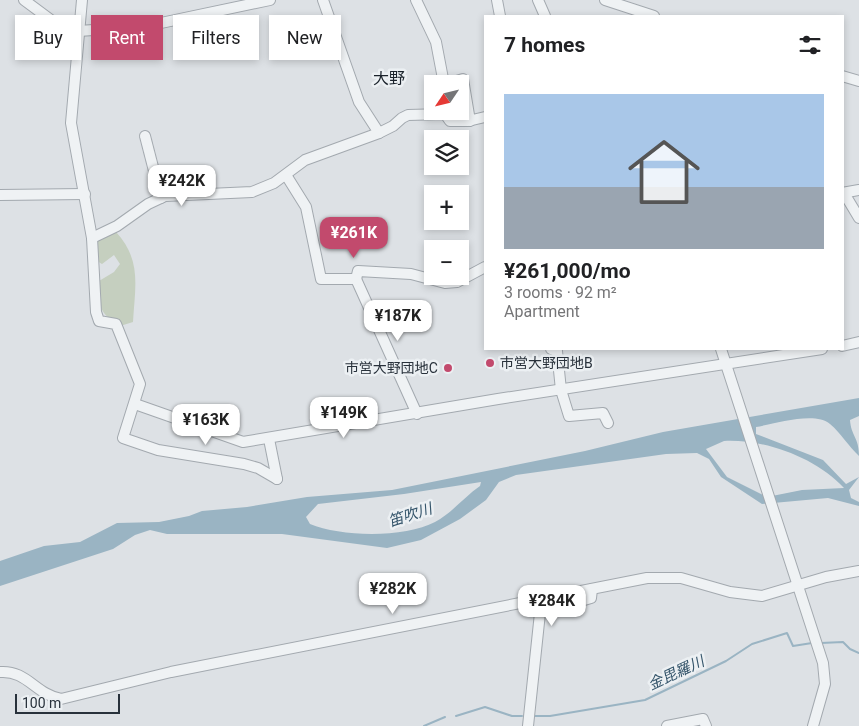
<!DOCTYPE html>
<meta charset="utf-8">
<style>
:root{--surface:#fff;--page:#f2f2f2;--text:#202124;--muted:#757577;--line:#e0e0e0;--accent:#c24a6d}
body{margin:0;font-family:Roboto,"Noto Sans JP",sans-serif;background:var(--page);color:var(--text);height:100vh;display:flex;flex-direction:column;font-size:19px;white-space:nowrap}
*{box-sizing:border-box;margin:0}
p{font-size:16px;color:var(--muted)}
.icon{flex:none;width:28px;height:28px;fill:none;stroke:currentColor;stroke-width:2;stroke-linecap:round;stroke-linejoin:round}
.map{position:relative;flex:1;overflow:hidden}
.details{position:absolute;left:484px;top:15px;width:360px;height:335px;display:flex;flex-direction:column;background:var(--surface);border-radius:0px;box-shadow:0 2px 8px #0003}
.details>*{flex:none}
.hud{position:absolute;left:15px;top:15px;width:394px;height:45px;display:flex;gap:10px}
.needle{width:32px;rotate:235deg}
.controls{position:absolute;left:424px;top:75px;display:grid;gap:10px}
.controls a{display:grid;place-items:center;width:45px;height:45px;border-radius:0px;background:var(--surface);box-shadow:0 2px 8px #0003;font-size:25px}
.scale{position:absolute;left:15px;bottom:12px;width:105px;box-sizing:border-box;padding-left:5px;border:2px solid #28313b;border-top:0;font-size:14px;line-height:18px;white-space:nowrap;color:#28313b;-webkit-text-stroke:4px #ecf0f3;paint-order:stroke}
.price{position:absolute;translate:-50% -42px;padding:0 11px;border-radius:10px;background:#fff;color:#222;font-size:16px;line-height:32px;filter:drop-shadow(0 1px 2px #0008)}
.price::after{content:'';position:absolute;left:50%;top:30px;width:15px;height:11px;margin-left:-8px;background:inherit;clip-path:polygon(0 0,100% 0,50% 100%)}
.price.active{background:var(--accent);color:#fff}
ul{padding:0;list-style:none}
li{display:grid;align-content:center;gap:10px;height:265px;padding:0 20px}
li+li{border-top:1px solid var(--line)}
li span{display:grid;place-items:center;height:155px;border-radius:0px;color:#555}
li>.icon{margin-inline-start:auto}
span .icon{width:90px;height:90px;fill:#fffc;stroke-width:1}
li b{font-size:21px}
h2{display:flex;justify-content:space-between;align-items:center;height:60px;padding:0 20px;font-size:21px}
.chip{padding:0 18px;border-radius:0px;background:var(--surface);box-shadow:0 2px 8px #0003;font-size:18px;line-height:45px}
.chip.active{background:var(--accent);color:#fff}
.map>svg:first-child{display:block}
.green{fill:#c5cfbf}
.water{fill:#9ab4c3;fill-rule:evenodd}
.lines{fill:none;stroke-linecap:round;stroke-linejoin:round}
.stream{stroke:#9ab4c3;stroke-width:2}
.minor-casing{stroke:#a3a9af;stroke-width:12}
.minor{stroke:#eff2f4;stroke-width:10}
.poi-dot{fill:#c24a6d;stroke:#ecf0f3;stroke-width:2}
.labels{text-anchor:middle;dominant-baseline:central;stroke-width:5;stroke-linejoin:round;paint-order:stroke}
.poi-label{font-size:14px;fill:#28313b;stroke:#ecf0f3;text-anchor:start}
.water-label{font-size:15px;font-style:italic;fill:#35556b;stroke:#ecf0f3}
.quarter-label{font-size:16px;fill:#1a222b;stroke:#ecf0f3}
</style>
<div class="map">
<svg width="859" height="726" viewBox="0 0 859 726">
<rect width="100%" height="100%" fill="#dde1e5"/>
<!-- green -->
<path class="green" d="M 116,232 C 142,260 135,287 133,322 L 120,326 C 98,312 99,307 99,281 L 114,272 L 120,264 L 114,255 L 102,264 L 97,261 L 96,242 Z"/>
<!-- water -->
<path class="water" d="M 859,398 L 859,416 L 850,420 C 851,436 859,437 859,456 C 848,446 841,433 830,424 C 815,411 774,424 756,427 L 756,434 L 823,460 L 846,484 L 859,477 L 849,490 L 851,498 L 859,502 L 859,506 L 828,498 L 762,504 L 721,477 L 709,459 L 697,453 L 666,454 L 516,475 L 499,482 L 486,500 L 460,519 L 421,540 L 387,548 L 282,534 L 167,534 L 150,530 L 135,535 L 113,549 L 0,586 L 0,561 L 44,546 L 80,542 L 117,523 L 159,522 L 189,516 L 202,511 L 247,507 L 307,497 L 392,490 L 585,451 L 663,432 ZM 724,441 C 766,439 816,458 844,488 L 802,490 L 767,497 L 727,477 L 706,449 ZM 481,482 L 480,486 C 464,497 452,513 435,522 C 405,538 341,537 310,524 L 306,517 L 318,504 L 404,494 Z"/>
<g class="lines">
<!-- stream -->
<g class="stream">
<path d="M 821,643 L 843,642 L 850,649 L 859,653"/>
<path d="M 456,716 L 485,707 L 512,716 L 522,716"/>
<path d="M 533,716 L 550,716 L 645,700 L 726,661 L 752,644 L 787,633 L 793,646 L 812,643"/>
<path d="M 424,726 L 445,717"/>
</g>
<!-- minor casing -->
<g class="minor-casing">
<g id="minor">
<path d="M 24,0 L 55,23 L 67,29 L 78,31 L 142,27 L 270,0"/>
<path d="M 82,0 L 71,123 L 92,238 L 96,312 L 99,321 L 116,324 L 140,384 L 123,438 L 158,450 L 244,464 L 258,468 L 277,479"/>
<path d="M 323,0 L 359,102 L 379,133"/>
<path d="M 416,0 L 436,42 L 444,84"/>
<path d="M 497,0 L 500,16"/>
<path d="M 538,0 L 545,16"/>
<path d="M 605,0 L 654,16"/>
<path d="M 842,76 L 859,81"/>
<path d="M 447,84 L 463,79 L 470,121"/>
<path d="M 145,136 L 161,198"/>
<path d="M 286,175 L 306,207 L 321,279 L 356,279 L 358,271 L 411,274 L 445,283 L 457,282 L 485,267"/>
<path d="M 842,193 L 859,190"/>
<path d="M 844,193 L 859,218"/>
<path d="M 0,195 L 85,194"/>
<path d="M 92,238 L 117,226 L 148,204 L 165,196 L 252,192 L 274,183 L 305,160 L 379,133 L 393,126 L 402,118 L 408,115 L 445,114 L 450,121 L 468,121 L 485,117"/>
<path d="M 356,279 L 417,414"/>
<path d="M 842,346 L 859,342"/>
<path d="M 551,349 L 557,351 L 561,390 L 569,416 L 603,413 L 608,423"/>
<path d="M 721,349 L 823,663 L 825,684 L 813,726"/>
<path d="M 135,404 L 243,442 L 498,399 L 822,349"/>
<path d="M 269,439 L 277,479"/>
<path d="M 0,672 C 27,670 35,694 61,699 L 171,672 L 647,578 L 681,578 L 730,592 L 762,596 L 826,577 L 859,571"/>
<path d="M 528,726 L 540,613 L 591,598 L 592,589"/>
<path d="M 667,726 L 703,719 L 706,726"/>
</g>
</g>
<!-- minor -->
<use href="#minor" class="minor"/>
</g>
<!-- markers -->
<g class="poi-dot">
<circle cx="490" cy="363" r="5"/>
<circle cx="448" cy="368" r="5"/>
</g>
<g class="labels">
<!-- poi labels -->
<g class="poi-label">
<text x="500" y="363">市営大野団地B</text>
<text x="438" y="368" text-anchor="end">市営大野団地C</text>
</g>
<!-- water labels -->
<g class="water-label">
<text transform="translate(410 515) rotate(-18)">笛吹川</text>
<text transform="translate(676 673) rotate(-25)">金毘羅川</text>
</g>
<!-- quarter labels -->
<g class="quarter-label">
<text x="389" y="78">大野</text>
</g>
</g>
</svg>
<div class="controls">
<a><svg class="needle" viewBox="-14 -14 28 28"><path d="M0-13l5 13h-10z" fill="#e53935"/><path d="M0 13l5-13h-10z" fill="#757577"/></svg></a>
<a><svg class="icon" aria-label="layers" viewBox="0 0 24 24"><path d="M12 4l9 5-9 5-9-5zM3 14l9 5 9-5"/></svg></a>
<a>+</a>
<a>−</a>
</div>
<div class="scale">100 m</div>
<b class="price" style="left:182px;top:207px">¥242K</b>
<b class="price active" style="left:354px;top:259px">¥261K</b>
<b class="price" style="left:398px;top:342px">¥187K</b>
<b class="price" style="left:344px;top:439px">¥149K</b>
<b class="price" style="left:206px;top:446px">¥163K</b>
<b class="price" style="left:393px;top:615px">¥282K</b>
<b class="price" style="left:552px;top:627px">¥284K</b>
<div class="hud">
<a class="chip">Buy</a>
<a class="chip active">Rent</a>
<a class="chip">Filters</a>
<a class="chip">New</a>
</div>
<section class="details">
<h2>7 homes<svg class="icon" aria-label="filters" viewBox="0 0 24 24"><path d="M4 7h16M4 17h16"/><circle cx="9" cy="7" r="2"/><circle cx="15" cy="17" r="2"/></svg></h2>
<ul>
<li><span style="background:linear-gradient(#a9c7e8 60%,#9aa5b1 0)"><svg class="icon" aria-label="home" viewBox="0 0 24 24"><path d="M3 11l9-7 9 7M6 9v11h12V9"/></svg></span><div><b>¥261,000/mo</b><p>3 rooms · 92 m²</p><p>Apartment</p></div></li>
</ul>
</section>
</div>
